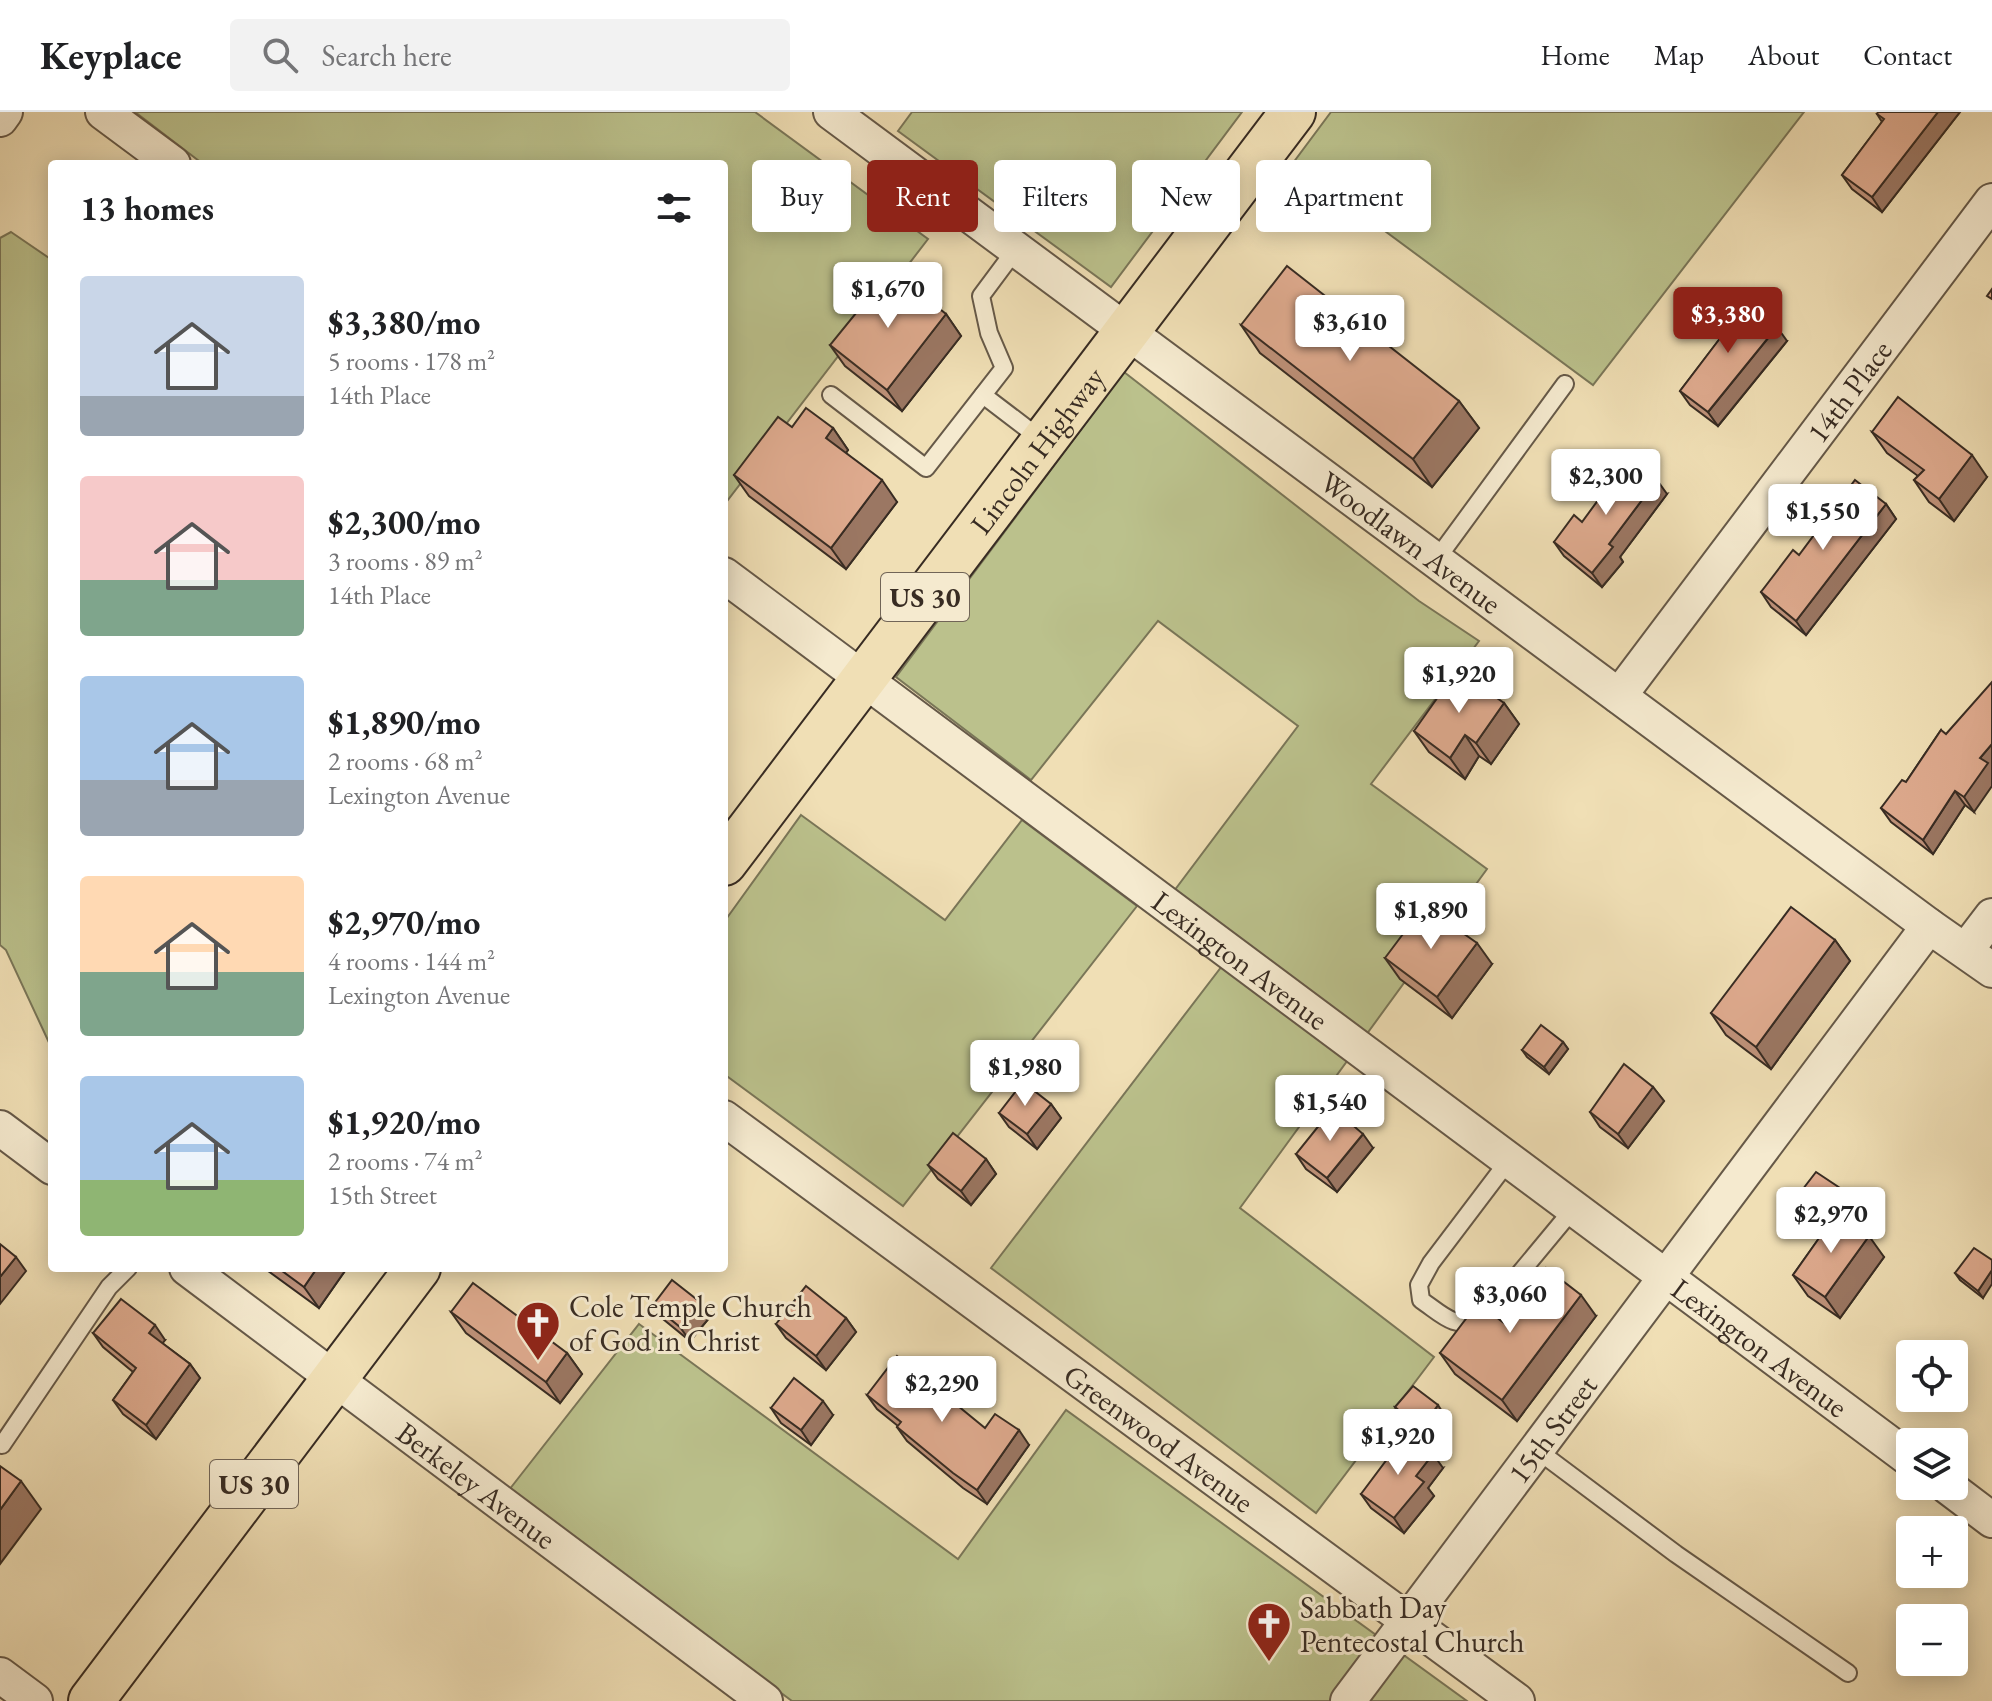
<!DOCTYPE html>
<meta charset="utf-8">
<style>
:root{--surface:#fff;--page:#f2f2f2;--text:#202124;--muted:#757577;--line:#e0e0e0;--accent:#8f2418}
body{margin:0;font-family:"EB Garamond",serif;background:var(--page);color:var(--text);height:100vh;display:flex;flex-direction:column;font-size:30px;white-space:nowrap}
*{box-sizing:border-box;margin:0}
p{font-size:26px;color:var(--muted)}
.icon{flex:none;width:44px;height:44px;fill:none;stroke:currentColor;stroke-width:2;stroke-linecap:round;stroke-linejoin:round}
.map{position:relative;flex:1;overflow:hidden}
.panel{position:absolute;left:48px;top:48px;width:680px;height:1112px;display:flex;flex-direction:column;background:var(--surface);border-radius:8px;box-shadow:0 4px 20px #0003}
.panel>*{flex:none}
.top-card{position:absolute;left:752px;top:48px;width:760px;height:72px;display:flex;gap:16px}
.buttons{position:absolute;left:1896px;top:1228px;display:grid;gap:16px}
.buttons a{display:grid;place-items:center;width:72px;height:72px;border-radius:8px;background:var(--surface);box-shadow:0 4px 20px #0003;font-size:40px}
.price{position:absolute;translate:-50% -68px;padding:0 18px;border-radius:8px;background:#fff;color:#222;font-size:26px;line-height:52px;filter:drop-shadow(0 2px 4px #0008)}
.price::after{content:'';position:absolute;left:50%;top:48px;width:24px;height:18px;margin-left:-12px;background:inherit;clip-path:polygon(0 0,100% 0,50% 100%)}
.price.current{background:var(--accent);color:#fff}
ul{padding:0;list-style:none}
li{display:flex;align-items:center;gap:24px;height:200px;padding:0 32px}
li span{display:grid;place-items:center;flex:none;width:224px;height:160px;border-radius:8px;color:#555}
li>.icon{margin-inline-start:auto}
span .icon{width:96px;height:96px;fill:#fffc;stroke-width:1}
li b{font-size:34px}
h2{display:flex;justify-content:space-between;align-items:center;height:96px;padding:0 32px;font-size:34px}
.pill{padding:0 28px;border-radius:8px;background:var(--surface);box-shadow:0 4px 20px #0003;font-size:28px;line-height:72px}
.pill.current{background:var(--accent);color:#fff}
header{display:flex;align-items:center;gap:48px;box-sizing:border-box;height:112px;padding:0 40px;background:var(--surface);border-bottom:2px solid var(--line)}
header strong{font-size:38px}
nav{display:flex;gap:44px;margin-inline-start:auto;font-size:28px}
.search{width:560px;height:72px;background:var(--page);display:flex;align-items:center;gap:20px;box-sizing:border-box;padding:0 28px;border-radius:8px;color:var(--muted);font-size:30px}
.map>svg:first-child{display:block}
.green{fill:#bbc18c;stroke:#7a7658;stroke-width:2}
.lines{fill:none;stroke-linecap:round;stroke-linejoin:round}
.service-casing{stroke:#665948;stroke-width:20}
.minor-casing{stroke:#665948;stroke-width:38}
.primary-casing{stroke:#382c23;stroke-width:48}
.service{stroke:#f5eacf;stroke-width:16}
.minor{stroke:#f5eacf;stroke-width:34}
.primary{stroke:#f0dfb5;stroke-width:44}
.wall{fill:#bf927a;stroke:#382c23;stroke-width:2}
.shaded-wall{fill:#9b7763;stroke:#382c23;stroke-width:2}
.building{fill:#deaa8e;stroke:#382c23;stroke-width:2}
.labels{text-anchor:middle;dominant-baseline:central;stroke-width:6;stroke-linejoin:round;paint-order:stroke}
.shield{fill:#f5eacf;stroke:#716557;stroke-width:2}
.shield-label{font-size:28px;font-weight:bold;fill:#382c23}
.street-label{font-size:30px;fill:#382c23;stroke:#f5eacf}
.poi-label{font-size:30px;fill:#382c23;stroke:#f5eacf;text-anchor:start}
</style>
<header>
<strong>Keyplace</strong>
<div class="search"><svg class="icon" aria-label="search" viewBox="0 0 24 24"><circle cx="10" cy="10" r="6"/><path d="M15 15l6 6"/></svg>Search here</div>
<nav><a>Home</a><a>Map</a><a>About</a><a>Contact</a></nav>
</header>
<div class="map">
<svg width="1992" height="1589" viewBox="0 0 1992 1589">
<rect width="100%" height="100%" fill="#f0dfb5"/>
<filter id="stains"><feTurbulence type="fractalNoise" baseFrequency=".0025" numOctaves="4"/><feColorMatrix values="0 0 0 0 .2 0 0 0 0 .09 0 0 0 0 .02 0 0 0 .5 -.17"/></filter>
<radialGradient id="worn" r=".72"><stop offset=".6" stop-color="#630" stop-opacity="0"/><stop offset="1" stop-color="#630" stop-opacity=".3"/></radialGradient>
<!-- green -->
<g class="green">
<path d="M 135,0 L 755,0 L 928,127 L 724,393 L 724,52 L 203,52 Z"/>
<path d="M 912,0 L 1242,0 L 1111,175 L 898,19 Z"/>
<path d="M 1331,0 L 1804,0 L 1593,273 L 1293,51 Z"/>
<path d="M 11,120 L 52,148 L 52,937 L 6,838 L 0,833 L 0,126 Z"/>
<path d="M 1124,260 L 1419,489 L 1479,529 L 1371,672 L 1487,757 L 1240,1096 L 1434,1245 L 1316,1401 L 991,1156 L 1225,850 L 1156,803 L 1298,614 L 1158,509 L 1031,668 L 896,565 Z"/>
<path d="M 801,703 L 945,808 L 1022,708 L 1137,794 L 903,1094 L 724,962 L 724,810 Z"/>
<path d="M 639,1212 L 958,1447 L 1066,1298 L 1467,1589 L 792,1589 L 509,1378 Z"/>
</g>
<g class="lines">
<!-- service casing -->
<g class="service-casing">
<g id="service">
<path d="M 831,283 L 926,356 L 1004,256 L 989,221 L 981,184 L 1016,137"/>
<path d="M 983,283 L 1042,328"/>
<path d="M 1436,448 L 1565,272"/>
<path d="M 1509,1048 L 1431,1151 L 1419,1173 L 1421,1188 C 1443,1203 1453,1217 1481,1208 L 1574,1096"/>
<path d="M 0,1331 L 2,1333 L 109,1175 L 128,1156"/>
<path d="M 1537,1338 L 1676,1442 L 1848,1561"/>
</g>
</g>
<!-- minor casing -->
<g class="minor-casing">
<g id="minor">
<path d="M 103,0 L 173,52"/>
<path id="s1" d="M 831,0 L 1929,814 L 1992,858"/>
<path d="M 0,7 L 5,0"/>
<path id="s2" d="M 724,463 L 1910,1347"/>
<path id="s3" d="M 1619,584 L 1992,89"/>
<path d="M 1966,838 L 1992,804"/>
<path id="s4" d="M 724,1006 L 1517,1589"/>
<path d="M 0,1016 L 52,1055"/>
<path id="s5" d="M 187,1156 L 765,1589"/>
<path d="M 1947,1374 L 1992,1408"/>
<path d="M 0,1563 L 35,1589"/>
<path id="s6" d="M 1348,1589 L 1929,814"/>
</g>
</g>
<!-- primary casing -->
<g class="primary-casing">
<g id="primary">
<path id="s7" d="M 724,751 L 1293,0"/>
<path d="M 91,1589 L 418,1156"/>
</g>
</g>
<!-- service -->
<use href="#service" class="service"/>
<!-- minor -->
<use href="#minor" class="minor"/>
<!-- primary -->
<use href="#primary" class="primary"/>
</g>
<!-- wall -->
<g class="wall">
<path d="M 1960,0 L 1882,100 L 1852,77 L 1842,63 L 1882,10 L 1877,2 Z"/>
<path d="M 946,202 L 961,224 L 902,299 L 845,254 L 830,233 Z"/>
<path d="M 1241,213 L 1459,289 L 1479,316 L 1432,375 L 1260,241 Z"/>
<path d="M 1716,215 L 1787,229 L 1718,314 L 1690,293 L 1680,279 L 1722,224 Z"/>
<path d="M 792,315 L 833,316 L 848,338 L 846,341 L 897,390 L 846,457 L 749,384 L 734,363 Z"/>
<path d="M 1872,320 L 1987,365 L 1954,409 L 1929,390 L 1914,368 L 1918,364 L 1887,341 Z"/>
<path d="M 1667,382 L 1620,445 L 1623,450 L 1602,475 L 1564,444 L 1554,430 L 1582,410 Z"/>
<path d="M 1886,392 L 1896,407 L 1806,523 L 1771,495 L 1761,480 L 1799,443 Z"/>
<path d="M 1504,591 L 1519,612 L 1491,652 L 1479,644 L 1465,667 L 1429,640 L 1414,619 Z"/>
<path d="M 1941,618 L 1974,700 L 1965,693 L 1933,742 L 1891,710 L 1881,696 L 1906,670 Z"/>
<path d="M 1835,828 L 1850,849 L 1771,957 L 1726,923 L 1711,901 Z"/>
<path d="M 1385,846 L 1492,852 L 1452,906 L 1400,867 Z"/>
<path d="M 1563,930 L 1568,937 L 1549,962 L 1527,945 L 1522,938 Z"/>
<path d="M 1653,975 L 1664,989 L 1628,1036 L 1600,1015 L 1590,1000 Z"/>
<path d="M 1051,992 L 1061,1006 L 1037,1037 L 1009,1015 L 999,1001 Z"/>
<path d="M 1373,1036 L 1337,1080 L 1306,1057 L 1296,1042 Z"/>
<path d="M 986,1047 L 996,1062 L 971,1093 L 938,1067 L 928,1053 Z"/>
<path d="M 1796,1086 L 1861,1101 L 1852,1113 L 1884,1145 L 1840,1206 L 1808,1184 L 1793,1163 L 1825,1118 L 1811,1108 Z"/>
<path d="M 1992,1148 L 1983,1186 L 1960,1168 L 1955,1161 Z"/>
<path d="M 264,1156 L 347,1156 L 319,1196 Z"/>
<path d="M 700,1190 L 710,1205 L 690,1229 L 663,1207 L 653,1193 Z"/>
<path d="M 451,1200 L 567,1241 L 582,1262 L 560,1291 L 466,1221 Z"/>
<path d="M 1596,1204 L 1517,1309 L 1455,1262 L 1440,1241 L 1504,1211 Z"/>
<path d="M 846,1206 L 856,1220 L 826,1258 L 786,1226 L 776,1212 Z"/>
<path d="M 93,1221 L 165,1228 L 162,1231 L 190,1252 L 200,1266 L 156,1327 L 123,1302 L 113,1288 L 133,1260 L 103,1235 Z"/>
<path d="M 867,1283 L 985,1316 L 1029,1333 L 987,1392 L 963,1376 L 907,1329 L 897,1315 L 898,1314 L 877,1297 Z"/>
<path d="M 1395,1295 L 1443,1301 L 1426,1324 L 1400,1302 Z"/>
<path d="M 771,1296 L 833,1303 L 811,1333 L 781,1311 Z"/>
<path d="M 1443,1356 L 1428,1376 L 1434,1384 L 1404,1421 L 1371,1396 L 1361,1382 Z"/>
</g>
<!-- shaded-wall -->
<g class="shaded-wall">
<path d="M 1938,0 L 1960,0 L 1882,100 L 1872,85 Z"/>
<path d="M 946,202 L 961,224 L 902,299 L 887,278 Z"/>
<path d="M 1777,215 L 1787,229 L 1718,314 L 1708,300 Z"/>
<path d="M 1459,289 L 1479,316 L 1432,375 L 1413,347 Z"/>
<path d="M 833,316 L 848,338 L 841,347 L 826,326 Z"/>
<path d="M 1972,343 L 1987,365 L 1954,409 L 1939,387 Z"/>
<path d="M 882,368 L 897,390 L 846,457 L 831,436 Z"/>
<path d="M 1657,368 L 1667,382 L 1620,445 L 1623,450 L 1602,475 L 1592,461 L 1609,432 Z"/>
<path d="M 1886,392 L 1896,407 L 1806,523 L 1796,509 Z"/>
<path d="M 1504,591 L 1519,612 L 1491,652 L 1476,631 Z"/>
<path d="M 1465,623 L 1479,644 L 1465,667 L 1450,646 Z"/>
<path d="M 1992,632 L 1992,674 L 1974,700 L 1964,685 L 1980,646 Z"/>
<path d="M 1955,679 L 1965,693 L 1933,742 L 1923,728 Z"/>
<path d="M 1835,828 L 1850,849 L 1771,957 L 1756,935 Z"/>
<path d="M 1477,831 L 1492,852 L 1452,906 L 1437,885 Z"/>
<path d="M 1563,930 L 1568,937 L 1549,962 L 1544,955 Z"/>
<path d="M 1653,975 L 1664,989 L 1628,1036 L 1618,1022 Z"/>
<path d="M 1051,992 L 1061,1006 L 1037,1037 L 1027,1022 Z"/>
<path d="M 1363,1022 L 1373,1036 L 1337,1080 L 1327,1066 Z"/>
<path d="M 986,1047 L 996,1062 L 971,1093 L 961,1079 Z"/>
<path d="M 1846,1080 L 1861,1101 L 1840,1129 L 1825,1108 Z"/>
<path d="M 1869,1124 L 1884,1145 L 1840,1206 L 1825,1185 Z"/>
<path d="M 16,1145 L 26,1159 L 0,1192 L 0,1165 Z"/>
<path d="M 317,1156 L 347,1156 L 319,1196 L 304,1175 Z"/>
<path d="M 1992,1158 L 1992,1172 L 1983,1186 L 1978,1179 Z"/>
<path d="M 1581,1183 L 1596,1204 L 1517,1309 L 1502,1288 Z"/>
<path d="M 700,1190 L 710,1205 L 690,1229 L 680,1215 Z"/>
<path d="M 846,1206 L 856,1220 L 826,1258 L 816,1244 Z"/>
<path d="M 155,1213 L 165,1228 L 159,1236 L 149,1221 Z"/>
<path d="M 567,1241 L 582,1262 L 560,1291 L 546,1270 Z"/>
<path d="M 190,1252 L 200,1266 L 156,1327 L 146,1313 Z"/>
<path d="M 823,1289 L 833,1303 L 811,1333 L 801,1318 Z"/>
<path d="M 1438,1293 L 1443,1301 L 1426,1324 L 1421,1317 Z"/>
<path d="M 1019,1318 L 1029,1333 L 987,1392 L 977,1378 Z"/>
<path d="M 1433,1342 L 1443,1356 L 1428,1376 L 1434,1384 L 1404,1421 L 1394,1406 L 1416,1364 Z"/>
<path d="M 21,1369 L 41,1397 L 0,1452 L 0,1398 Z"/>
</g>
<!-- building -->
<g class="building">
<path d="M 1878,0 L 1938,0 L 1872,85 L 1842,63 L 1884,7 L 1877,2 Z"/>
<path d="M 1287,154 L 1459,289 L 1413,347 L 1241,213 Z"/>
<path d="M 891,158 L 946,202 L 887,278 L 830,233 Z"/>
<path d="M 1992,177 L 1992,187 L 1987,184 Z"/>
<path d="M 1737,187 L 1777,215 L 1708,300 L 1680,279 L 1724,221 L 1716,215 Z"/>
<path d="M 1898,285 L 1972,343 L 1939,387 L 1914,368 L 1924,358 L 1872,320 Z"/>
<path d="M 806,296 L 833,316 L 826,326 L 882,368 L 831,436 L 734,363 L 778,305 L 792,315 Z"/>
<path d="M 1629,346 L 1657,368 L 1609,432 L 1613,435 L 1592,461 L 1554,430 L 1574,403 L 1582,410 Z"/>
<path d="M 1855,368 L 1886,392 L 1796,509 L 1761,480 L 1793,438 L 1799,443 Z"/>
<path d="M 1457,558 L 1504,591 L 1476,631 L 1465,623 L 1450,646 L 1414,619 Z"/>
<path d="M 1992,570 L 1992,632 L 1980,646 L 1988,651 L 1964,685 L 1955,679 L 1923,728 L 1881,696 L 1902,668 L 1906,670 L 1941,618 L 1946,622 Z"/>
<path d="M 1424,794 L 1477,831 L 1437,885 L 1385,846 Z"/>
<path d="M 1791,795 L 1835,828 L 1756,935 L 1711,901 Z"/>
<path d="M 1541,913 L 1563,930 L 1544,955 L 1522,938 Z"/>
<path d="M 1624,952 L 1653,975 L 1618,1022 L 1590,1000 Z"/>
<path d="M 1023,970 L 1051,992 L 1027,1022 L 999,1001 Z"/>
<path d="M 1333,996 L 1363,1022 L 1327,1066 L 1296,1042 Z"/>
<path d="M 953,1021 L 986,1047 L 961,1079 L 928,1053 Z"/>
<path d="M 1816,1060 L 1846,1080 L 1825,1108 L 1796,1086 Z"/>
<path d="M 1836,1102 L 1869,1124 L 1825,1185 L 1793,1163 Z"/>
<path d="M 0,1132 L 16,1145 L 0,1165 Z"/>
<path d="M 1974,1136 L 1992,1148 L 1992,1158 L 1978,1179 L 1955,1161 Z"/>
<path d="M 278,1156 L 317,1156 L 304,1175 Z"/>
<path d="M 1546,1156 L 1581,1183 L 1502,1288 L 1440,1241 L 1478,1191 L 1504,1211 Z"/>
<path d="M 672,1168 L 700,1190 L 680,1215 L 653,1193 Z"/>
<path d="M 473,1171 L 567,1241 L 546,1270 L 451,1200 Z"/>
<path d="M 806,1174 L 846,1206 L 816,1244 L 776,1212 Z"/>
<path d="M 121,1187 L 155,1213 L 149,1221 L 190,1252 L 146,1313 L 113,1288 L 136,1256 L 93,1221 Z"/>
<path d="M 897,1244 L 985,1316 L 995,1302 L 1019,1318 L 977,1378 L 953,1361 L 897,1315 L 901,1310 L 867,1283 Z"/>
<path d="M 794,1266 L 823,1289 L 801,1318 L 771,1296 Z"/>
<path d="M 1413,1274 L 1438,1293 L 1421,1317 L 1395,1295 Z"/>
<path d="M 1406,1322 L 1433,1342 L 1416,1364 L 1424,1370 L 1394,1406 L 1361,1382 Z"/>
<path d="M 0,1354 L 21,1369 L 0,1398 Z"/>
</g>
<!-- icons -->
<defs>
<g id="church-pin" transform="scale(2.3)"><path d="M0 17L-7.5 6A9.5 9.5 0 1 1 7.5 6Z" fill="#8f2418" stroke="#f5eacf"/><path d="M-1.2-6h2.4v3.5h3.3v2.4h-3.3V6h-2.4V-.1h-3.3v-2.4h3.3Z" fill="#fff"/></g>
</defs>
<g fill-rule="evenodd">
<use href="#church-pin" x="538" y="1211"/>
<use href="#church-pin" x="1269" y="1512"/>
</g>
<g class="labels">
<!-- shield labels -->
<g class="shield">
<rect x="881" y="461" width="88" height="48" rx="6"/>
<rect x="210" y="1348" width="88" height="48" rx="6"/>
</g>
<g class="shield-label">
<text x="925" y="485">US 30</text>
<text x="254" y="1372">US 30</text>
</g>
<!-- street labels -->
<g class="street-label">
<text stroke="none"><textPath href="#s3" startOffset="382">14th Place</textPath></text>
<text stroke="none"><textPath href="#s7" startOffset="518">Lincoln Highway</textPath></text>
<text stroke="none"><textPath href="#s1" startOffset="722">Woodlawn Avenue</textPath></text>
<text stroke="none"><textPath href="#s2" startOffset="644">Lexington Avenue</textPath></text>
<text stroke="none"><textPath href="#s2" startOffset="1292">Lexington Avenue</textPath></text>
<text stroke="none"><textPath href="#s6" startOffset="340">15th Street</textPath></text>
<text stroke="none"><textPath href="#s4" startOffset="540">Greenwood Avenue</textPath></text>
<text stroke="none"><textPath href="#s5" startOffset="362">Berkeley Avenue</textPath></text>
</g>
<!-- poi labels -->
<g class="poi-label">
<text x="569" y="1194">Cole Temple Church<tspan x="569" dy="34">of God in Christ</tspan></text>
<text x="1300" y="1495">Sabbath Day<tspan x="1300" dy="34">Pentecostal Church</tspan></text>
</g>
</g>
<rect width="100%" height="100%" filter="url(#stains)"/>
<rect width="100%" height="100%" fill="url(#worn)"/>
</svg>
<div class="buttons">
<a><svg class="icon" aria-label="locate" viewBox="0 0 24 24"><circle cx="12" cy="12" r="6"/><path d="M12 2v4M12 18v4M2 12h4M18 12h4"/></svg></a>
<a><svg class="icon" aria-label="layers" viewBox="0 0 24 24"><path d="M12 4l9 5-9 5-9-5zM3 14l9 5 9-5"/></svg></a>
<a>+</a>
<a>−</a>
</div>
<b class="price" style="left:888px;top:218px">$1,670</b>
<b class="price current" style="left:1728px;top:243px">$3,380</b>
<b class="price" style="left:1350px;top:251px">$3,610</b>
<b class="price" style="left:1606px;top:405px">$2,300</b>
<b class="price" style="left:1823px;top:440px">$1,550</b>
<b class="price" style="left:1459px;top:603px">$1,920</b>
<b class="price" style="left:1431px;top:839px">$1,890</b>
<b class="price" style="left:1025px;top:996px">$1,980</b>
<b class="price" style="left:1330px;top:1031px">$1,540</b>
<b class="price" style="left:1831px;top:1143px">$2,970</b>
<b class="price" style="left:1510px;top:1223px">$3,060</b>
<b class="price" style="left:942px;top:1312px">$2,290</b>
<b class="price" style="left:1398px;top:1365px">$1,920</b>
<div class="top-card">
<a class="pill">Buy</a>
<a class="pill current">Rent</a>
<a class="pill">Filters</a>
<a class="pill">New</a>
<a class="pill">Apartment</a>
</div>
<section class="panel">
<h2>13 homes<svg class="icon" aria-label="filters" viewBox="0 0 24 24"><path d="M4 7h16M4 17h16"/><circle cx="9" cy="7" r="2"/><circle cx="15" cy="17" r="2"/></svg></h2>
<ul>
<li><span style="background:linear-gradient(#c9d6e8 75%,#9aa5b1 0)"><svg class="icon" aria-label="home" viewBox="0 0 24 24"><path d="M3 11l9-7 9 7M6 9v11h12V9"/></svg></span><div><b>$3,380/mo</b><p>5 rooms · 178 m²</p><p>14th Place</p></div></li>
<li><span style="background:linear-gradient(#f6c9c9 65%,#7fa58c 0)"><svg class="icon" aria-label="home" viewBox="0 0 24 24"><path d="M3 11l9-7 9 7M6 9v11h12V9"/></svg></span><div><b>$2,300/mo</b><p>3 rooms · 89 m²</p><p>14th Place</p></div></li>
<li><span style="background:linear-gradient(#a9c7e8 65%,#9aa5b1 0)"><svg class="icon" aria-label="home" viewBox="0 0 24 24"><path d="M3 11l9-7 9 7M6 9v11h12V9"/></svg></span><div><b>$1,890/mo</b><p>2 rooms · 68 m²</p><p>Lexington Avenue</p></div></li>
<li><span style="background:linear-gradient(#ffd9b3 60%,#7fa58c 0)"><svg class="icon" aria-label="home" viewBox="0 0 24 24"><path d="M3 11l9-7 9 7M6 9v11h12V9"/></svg></span><div><b>$2,970/mo</b><p>4 rooms · 144 m²</p><p>Lexington Avenue</p></div></li>
<li><span style="background:linear-gradient(#a9c7e8 65%,#8fb573 0)"><svg class="icon" aria-label="home" viewBox="0 0 24 24"><path d="M3 11l9-7 9 7M6 9v11h12V9"/></svg></span><div><b>$1,920/mo</b><p>2 rooms · 74 m²</p><p>15th Street</p></div></li>
</ul>
</section>
</div>
